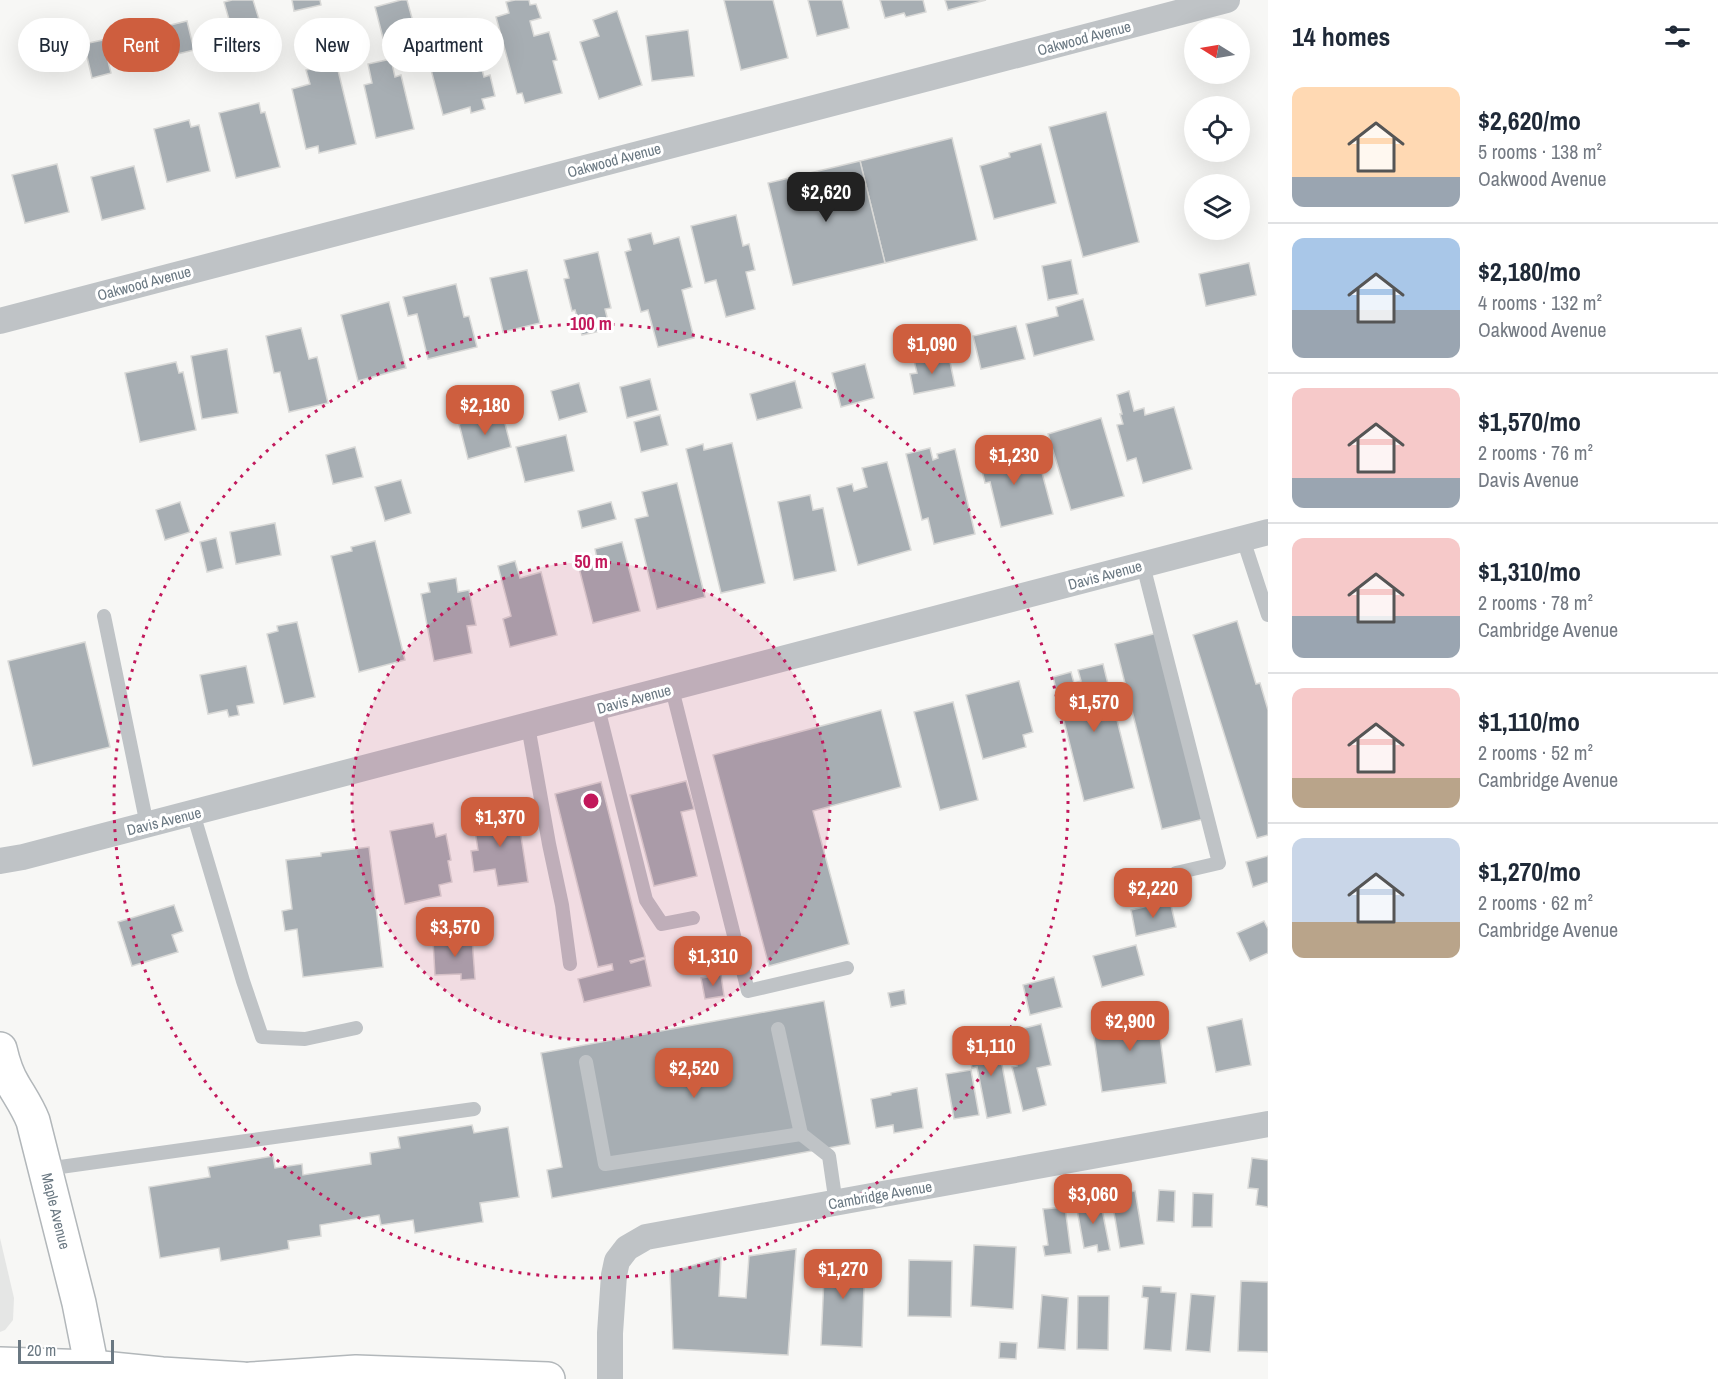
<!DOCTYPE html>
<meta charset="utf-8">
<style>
:root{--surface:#fff;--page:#f2f2f3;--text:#1f2937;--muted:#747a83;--line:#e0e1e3;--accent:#ce5e3e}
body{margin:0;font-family:"Archivo Narrow",sans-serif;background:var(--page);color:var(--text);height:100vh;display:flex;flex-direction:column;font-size:22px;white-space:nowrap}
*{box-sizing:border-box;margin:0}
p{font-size:20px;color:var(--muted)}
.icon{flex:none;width:33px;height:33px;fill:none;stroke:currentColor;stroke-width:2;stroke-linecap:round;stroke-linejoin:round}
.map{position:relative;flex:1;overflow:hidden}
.sheet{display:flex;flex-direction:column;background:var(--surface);width:450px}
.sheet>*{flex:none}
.hud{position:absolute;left:18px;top:18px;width:570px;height:54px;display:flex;gap:12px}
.needle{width:39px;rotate:281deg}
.controls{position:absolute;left:1184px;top:18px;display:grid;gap:12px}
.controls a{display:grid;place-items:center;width:66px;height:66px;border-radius:50%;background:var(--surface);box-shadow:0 6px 24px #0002;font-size:30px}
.scale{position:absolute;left:18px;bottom:15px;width:96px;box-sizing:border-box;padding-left:6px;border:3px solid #6a7882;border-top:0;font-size:16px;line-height:21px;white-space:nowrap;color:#6a7882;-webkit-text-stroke:4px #fff;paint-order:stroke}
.price{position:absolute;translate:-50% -51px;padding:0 14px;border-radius:12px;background:var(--accent);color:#fff;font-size:20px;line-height:39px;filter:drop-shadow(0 2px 3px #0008)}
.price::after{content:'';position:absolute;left:50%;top:36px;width:18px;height:14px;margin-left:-9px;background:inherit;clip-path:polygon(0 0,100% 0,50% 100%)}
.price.active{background:#222;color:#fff}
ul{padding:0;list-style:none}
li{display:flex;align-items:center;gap:18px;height:150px;padding:0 24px}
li+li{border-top:2px solid var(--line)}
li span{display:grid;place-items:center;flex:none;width:168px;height:120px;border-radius:12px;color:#555}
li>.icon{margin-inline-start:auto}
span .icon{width:72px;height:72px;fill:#fffc;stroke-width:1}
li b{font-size:26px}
h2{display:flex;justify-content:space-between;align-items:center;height:72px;padding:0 24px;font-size:26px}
.pill{padding:0 21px;border-radius:27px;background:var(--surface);box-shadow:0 6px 24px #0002;font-size:21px;line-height:54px}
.pill.active{background:var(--accent);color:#fff}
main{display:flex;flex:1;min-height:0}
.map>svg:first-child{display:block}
.built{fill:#e5e6e5}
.building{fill:#a7aeb3;stroke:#d9d9d7;stroke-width:1.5}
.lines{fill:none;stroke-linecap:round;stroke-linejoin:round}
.secondary-casing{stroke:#b2b7ba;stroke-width:36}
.lane{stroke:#bfc3c6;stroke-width:14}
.street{stroke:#bfc3c6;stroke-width:26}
.secondary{stroke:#fff;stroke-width:33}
.ring{fill:none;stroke:#c2185b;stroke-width:3;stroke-dasharray:3 6}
.labels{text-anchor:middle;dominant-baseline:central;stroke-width:6;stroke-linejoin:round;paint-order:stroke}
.street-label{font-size:15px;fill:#6a7882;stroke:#fff}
.centre{fill:#c2185b;stroke:#fff;stroke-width:3}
.ring-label{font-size:18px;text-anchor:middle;font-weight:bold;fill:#c2185b;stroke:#fff;stroke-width:6;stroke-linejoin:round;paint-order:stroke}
</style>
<main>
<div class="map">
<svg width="1268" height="1379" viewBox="0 0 1268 1379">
<rect width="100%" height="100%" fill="#f7f7f5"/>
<!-- built -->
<path class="built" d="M 0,1238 L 14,1298 L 13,1320 L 5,1330 L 0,1332 Z"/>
<!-- building -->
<g class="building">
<path d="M 232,0 L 253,0 L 262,29 L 234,37 L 224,2 Z"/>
<path d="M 292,0 L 320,0 L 321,5 L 294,11 Z"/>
<path d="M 401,0 L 407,0 L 415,29 L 383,38 L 375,7 Z"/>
<path d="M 515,0 L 529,0 L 530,5 L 536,4 L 541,18 L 530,21 L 534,36 L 549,32 L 557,60 L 553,61 L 562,93 L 525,103 L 522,93 L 517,94 L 496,17 L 509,13 L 506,2 Z"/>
<path d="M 724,0 L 773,0 L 788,58 L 741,70 Z"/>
<path d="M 808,0 L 842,0 L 849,28 L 817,36 Z"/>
<path d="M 880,0 L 923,0 L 926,12 L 906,17 L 904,13 L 885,18 Z"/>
<path d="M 945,0 L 986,0 L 948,10 Z"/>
<path d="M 617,11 L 642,85 L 599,99 L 580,42 L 599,36 L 593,20 Z"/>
<path d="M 187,21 L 194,50 L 161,58 L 154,29 Z"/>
<path d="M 452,26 L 459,51 L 476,47 L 484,77 L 490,75 L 495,96 L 482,99 L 485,109 L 471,113 L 470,107 L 443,115 L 429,62 L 425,62 L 418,36 Z"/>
<path d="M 688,30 L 694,76 L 652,81 L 646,36 Z"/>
<path d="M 103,40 L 111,73 L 92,78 L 84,44 Z"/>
<path d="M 391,59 L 395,77 L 401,75 L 414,129 L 376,138 L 364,85 L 372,83 L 368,64 Z"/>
<path d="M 336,62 L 356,144 L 319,153 L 318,146 L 306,149 L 292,89 L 310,84 L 306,70 Z"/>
<path d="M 259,103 L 261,113 L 265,112 L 280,167 L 236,178 L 219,113 Z"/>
<path d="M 1106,112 L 1139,242 L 1083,257 L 1049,127 Z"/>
<path d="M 189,120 L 191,127 L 199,125 L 210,171 L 167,182 L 154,129 Z"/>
<path d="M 952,138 L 977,240 L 885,263 L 860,161 Z"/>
<path d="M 1041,144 L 1056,203 L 994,219 L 980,166 L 1010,157 L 1009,153 Z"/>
<path d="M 860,161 L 885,263 L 793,285 L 768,183 Z"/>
<path d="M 57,164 L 69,212 L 25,223 L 12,175 Z"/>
<path d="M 134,166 L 145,209 L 102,220 L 91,177 Z"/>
<path d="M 736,215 L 743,246 L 749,244 L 755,270 L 746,272 L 755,309 L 726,317 L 716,280 L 705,283 L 691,226 Z"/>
<path d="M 651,233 L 654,244 L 679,237 L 692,287 L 682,290 L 694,338 L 658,347 L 648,310 L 641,312 L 625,252 L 631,250 L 628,239 Z"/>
<path d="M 598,252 L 611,308 L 605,309 L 610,329 L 582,335 L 575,310 L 572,311 L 564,279 L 569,278 L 564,260 Z"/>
<path d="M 1071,260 L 1078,294 L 1048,300 L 1042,266 Z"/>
<path d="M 1249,263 L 1256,295 L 1206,306 L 1199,274 Z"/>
<path d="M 527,270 L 540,323 L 503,332 L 490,278 Z"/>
<path d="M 456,284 L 464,317 L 469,316 L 477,347 L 428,359 L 417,314 L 408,316 L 403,297 Z"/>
<path d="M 1083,299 L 1094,340 L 1034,356 L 1026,324 L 1058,316 L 1056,307 Z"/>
<path d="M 389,302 L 406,368 L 358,381 L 341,315 Z"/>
<path d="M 1016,326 L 1025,359 L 981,369 L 973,336 Z"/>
<path d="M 301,328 L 309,359 L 317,357 L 328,403 L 289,412 L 280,372 L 274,373 L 266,336 Z"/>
<path d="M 227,349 L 238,413 L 202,419 L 191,356 Z"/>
<path d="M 938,356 L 939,359 L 949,357 L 955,386 L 914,394 L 910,374 L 917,373 L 914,360 Z"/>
<path d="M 176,362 L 179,373 L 183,372 L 196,430 L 140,442 L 125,373 Z"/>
<path d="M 865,364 L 874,398 L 841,407 L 832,373 Z"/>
<path d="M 650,379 L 658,410 L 627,418 L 620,387 Z"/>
<path d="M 795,381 L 802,408 L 757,420 L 750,394 Z"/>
<path d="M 579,383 L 587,412 L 559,420 L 551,391 Z"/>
<path d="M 1129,391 L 1134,411 L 1144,408 L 1145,415 L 1174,407 L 1192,469 L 1143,483 L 1136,458 L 1127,461 L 1117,425 L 1123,424 L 1120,414 L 1122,414 L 1117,395 Z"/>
<path d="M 502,412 L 511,447 L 468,459 L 459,424 Z"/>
<path d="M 660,415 L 668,445 L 641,452 L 634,422 Z"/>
<path d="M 1101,418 L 1124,496 L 1071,510 L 1048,434 Z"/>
<path d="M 566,435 L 574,471 L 525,482 L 516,447 Z"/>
<path d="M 732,443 L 765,583 L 721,593 L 686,449 L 703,444 L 704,450 Z"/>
<path d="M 1016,443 L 1024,473 L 1041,469 L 1053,514 L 1001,527 L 990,482 L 985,483 L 978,453 Z"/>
<path d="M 355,447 L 363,477 L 333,484 L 326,455 Z"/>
<path d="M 930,448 L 933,460 L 938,458 L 937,454 L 955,449 L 975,534 L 934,544 L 928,518 L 922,520 L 906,454 Z"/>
<path d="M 887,462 L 911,550 L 858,565 L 837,488 L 852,484 L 854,491 L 867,487 L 862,468 Z"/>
<path d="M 401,480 L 411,513 L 385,521 L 375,487 Z"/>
<path d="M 677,483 L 705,597 L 657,609 L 635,519 L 648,516 L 642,492 Z"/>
<path d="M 810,495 L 813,510 L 823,508 L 836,571 L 794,580 L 778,502 Z"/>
<path d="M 180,502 L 190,532 L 165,540 L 156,510 Z"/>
<path d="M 611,502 L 616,519 L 582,528 L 578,511 Z"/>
<path d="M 275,523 L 281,555 L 236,564 L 230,532 Z"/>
<path d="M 216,538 L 223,568 L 207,572 L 200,542 Z"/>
<path d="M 375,541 L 405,660 L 359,672 L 331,556 L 352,551 L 351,547 Z"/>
<path d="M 622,542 L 640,611 L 593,623 L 579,568 L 598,564 L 595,549 Z"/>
<path d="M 515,561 L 520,578 L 541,572 L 557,635 L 510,647 L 503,619 L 511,616 L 498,566 Z"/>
<path d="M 456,578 L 458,592 L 469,590 L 476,625 L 467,626 L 472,653 L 434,661 L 421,594 L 430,592 L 428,583 Z"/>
<path d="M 1237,621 L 1256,684 L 1260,683 L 1268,710 L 1268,835 L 1257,838 L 1193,635 Z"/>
<path d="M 297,622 L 315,697 L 284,704 L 267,634 L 278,631 L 277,626 Z"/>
<path d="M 1157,633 L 1204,819 L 1162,829 L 1115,644 Z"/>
<path d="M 85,642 L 110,747 L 33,766 L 8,661 Z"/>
<path d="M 1103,664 L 1134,788 L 1084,801 L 1053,677 L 1071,672 L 1074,683 L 1081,681 L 1078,670 Z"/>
<path d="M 246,666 L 254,703 L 237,706 L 239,715 L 229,717 L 227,710 L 208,714 L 200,675 Z"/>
<path d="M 1019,681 L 1033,732 L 1023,735 L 1026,747 L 983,759 L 966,695 Z"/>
<path d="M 953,702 L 978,800 L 940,810 L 914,712 Z"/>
<path d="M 881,710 L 901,787 L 813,811 L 849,944 L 769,966 L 713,755 Z"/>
<path d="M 686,781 L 694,809 L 681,812 L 697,876 L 654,886 L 630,795 Z"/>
<path d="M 601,782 L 645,957 L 630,961 L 631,963 L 645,959 L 651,986 L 584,1002 L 578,979 L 613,970 L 612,964 L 598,967 L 555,794 Z"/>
<path d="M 517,810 L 528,882 L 498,886 L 495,869 L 474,872 L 471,851 L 478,850 L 473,817 Z"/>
<path d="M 433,823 L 436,837 L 446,834 L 451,860 L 448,861 L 452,882 L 439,885 L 441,896 L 405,904 L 390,831 Z"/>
<path d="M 369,847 L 383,967 L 303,977 L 297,929 L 285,931 L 282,911 L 292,909 L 286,860 L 321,856 L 321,853 Z"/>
<path d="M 1268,856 L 1268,882 L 1253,887 L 1246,862 Z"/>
<path d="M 1170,901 L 1176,927 L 1136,936 L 1131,910 Z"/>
<path d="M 174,905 L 183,931 L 172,935 L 178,952 L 132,966 L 118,922 Z"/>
<path d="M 1264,921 L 1268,929 L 1268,953 L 1250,961 L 1237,933 Z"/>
<path d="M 472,938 L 475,979 L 461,980 L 461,974 L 435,975 L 433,941 Z"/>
<path d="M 1136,945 L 1144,975 L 1102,987 L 1093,956 Z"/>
<path d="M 721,975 L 724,996 L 705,999 L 701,978 Z"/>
<path d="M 1054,977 L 1062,1007 L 1030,1015 L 1023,985 Z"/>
<path d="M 904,990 L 906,1004 L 891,1007 L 888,993 Z"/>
<path d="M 824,1001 L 850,1144 L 552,1198 L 547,1170 L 562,1167 L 541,1053 Z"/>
<path d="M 1147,1005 L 1149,1022 L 1158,1021 L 1166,1083 L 1102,1092 L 1093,1030 L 1121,1027 L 1119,1009 Z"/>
<path d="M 1242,1019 L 1251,1065 L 1216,1072 L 1207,1027 Z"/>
<path d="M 1041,1024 L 1051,1065 L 1037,1068 L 1046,1105 L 1023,1111 L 1012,1067 L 1017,1066 L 1009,1032 Z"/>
<path d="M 997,1038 L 1011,1113 L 987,1118 L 977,1067 L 972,1068 L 969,1054 L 975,1052 L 973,1043 Z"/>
<path d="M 971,1070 L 979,1115 L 954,1119 L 946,1074 Z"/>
<path d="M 917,1088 L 923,1128 L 894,1133 L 893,1125 L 876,1128 L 871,1099 L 891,1095 L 891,1093 Z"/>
<path d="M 472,1125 L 474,1133 L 508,1127 L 519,1197 L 480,1203 L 483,1222 L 415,1233 L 413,1220 L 381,1225 L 379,1215 L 320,1225 L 321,1236 L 288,1241 L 289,1249 L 221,1261 L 219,1248 L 160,1258 L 149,1187 L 210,1177 L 208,1167 L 273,1156 L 275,1168 L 302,1164 L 303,1175 L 371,1164 L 370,1153 L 400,1148 L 398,1137 Z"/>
<path d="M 1252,1158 L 1268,1160 L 1268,1207 L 1256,1205 L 1258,1189 L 1248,1188 Z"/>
<path d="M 1159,1190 L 1175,1191 L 1174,1222 L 1157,1221 Z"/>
<path d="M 1135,1191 L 1144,1244 L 1120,1248 L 1111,1195 Z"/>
<path d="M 1193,1193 L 1213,1194 L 1212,1227 L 1192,1227 Z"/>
<path d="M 1100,1199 L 1110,1250 L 1098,1252 L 1097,1245 L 1084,1248 L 1076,1204 Z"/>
<path d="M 1065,1207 L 1071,1253 L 1045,1256 L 1043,1246 L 1048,1245 L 1043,1209 Z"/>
<path d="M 974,1245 L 1016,1247 L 1013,1309 L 971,1306 Z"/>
<path d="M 796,1249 L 788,1355 L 673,1349 L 670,1272 L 721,1257 L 719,1296 L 746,1298 L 749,1256 Z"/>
<path d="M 825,1254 L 865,1255 L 862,1347 L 821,1345 Z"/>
<path d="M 909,1260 L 952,1261 L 951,1317 L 908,1316 Z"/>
<path d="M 1241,1281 L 1268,1282 L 1268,1352 L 1238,1351 Z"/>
<path d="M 1143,1286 L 1161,1287 L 1161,1292 L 1176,1293 L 1171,1351 L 1144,1349 L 1148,1298 L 1142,1297 Z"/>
<path d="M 1191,1294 L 1215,1296 L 1210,1352 L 1186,1350 Z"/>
<path d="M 1042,1295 L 1068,1298 L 1065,1350 L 1038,1348 Z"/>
<path d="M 1078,1296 L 1109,1296 L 1108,1350 L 1077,1349 Z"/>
<path d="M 1000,1342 L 1017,1343 L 1016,1359 L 999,1358 Z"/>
</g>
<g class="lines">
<!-- secondary casing -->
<g class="secondary-casing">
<g id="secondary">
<path d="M 0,1049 C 3,1062 7,1075 14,1086 C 21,1098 28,1108 33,1121 L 79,1303 L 94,1379"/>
<path d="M 0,1364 L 92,1367 L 162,1374 L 243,1379"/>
<path d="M 251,1379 L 356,1372 L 548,1379"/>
</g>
</g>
<!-- lane -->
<g class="lane">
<path d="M 1243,539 L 1268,615"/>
<path d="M 1143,565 L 1219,863 L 1176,873"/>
<path d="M 104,616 L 147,825"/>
<path d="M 672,689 L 748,991 L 847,968"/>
<path d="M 598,708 L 646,900 L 662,924 L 693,918"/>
<path d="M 528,726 L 549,844 L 562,905 L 570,964"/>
<path d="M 193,813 L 243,981 L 262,1037 L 305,1039 L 356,1028"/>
<path d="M 778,1029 L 801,1134 L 829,1156 L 836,1204"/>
<path d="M 586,1062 L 605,1164 L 801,1134"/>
<path d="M 46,1169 L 474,1109"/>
</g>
<!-- street -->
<g class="street">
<path d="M 0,321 L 1227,0"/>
<path d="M 0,861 L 23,857 L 1268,532"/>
<path d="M 610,1379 L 610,1333 L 614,1275 L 617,1261 L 627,1248 L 646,1237 L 1268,1124"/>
</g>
<!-- secondary -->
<use href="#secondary" class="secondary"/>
</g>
<!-- distance rings -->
<circle cx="591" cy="801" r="239" fill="#c2185b" fill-opacity=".12"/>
<g class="ring">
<circle cx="591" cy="801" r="239"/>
<circle cx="591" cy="801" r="477"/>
</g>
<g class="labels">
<!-- street labels -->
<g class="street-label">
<text transform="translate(1084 38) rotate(-15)">Oakwood Avenue</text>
<text transform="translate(614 160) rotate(-15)">Oakwood Avenue</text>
<text transform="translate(144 283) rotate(-15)">Oakwood Avenue</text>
<text transform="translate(1105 575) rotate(-15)">Davis Avenue</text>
<text transform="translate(634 699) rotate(-15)">Davis Avenue</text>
<text transform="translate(164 821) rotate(-14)">Davis Avenue</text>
<text transform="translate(880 1195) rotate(-10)">Cambridge Avenue</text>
<text transform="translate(56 1211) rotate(76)">Maple Avenue</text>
</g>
</g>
<circle cx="591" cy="801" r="9" class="centre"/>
<g class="ring-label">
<text x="591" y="330">100 m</text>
<text x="591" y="568">50 m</text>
</g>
</svg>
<div class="controls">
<a><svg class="needle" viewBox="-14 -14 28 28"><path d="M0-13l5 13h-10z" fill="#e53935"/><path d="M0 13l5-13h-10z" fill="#747a83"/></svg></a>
<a><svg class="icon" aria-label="locate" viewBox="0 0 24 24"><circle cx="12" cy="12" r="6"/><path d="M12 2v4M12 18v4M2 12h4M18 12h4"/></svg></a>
<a><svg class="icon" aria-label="layers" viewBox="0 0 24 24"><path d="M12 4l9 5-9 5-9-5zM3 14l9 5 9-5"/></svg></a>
</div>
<div class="scale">20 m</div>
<b class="price active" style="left:826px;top:223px">$2,620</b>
<b class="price" style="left:932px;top:375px">$1,090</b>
<b class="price" style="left:485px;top:436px">$2,180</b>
<b class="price" style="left:1014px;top:486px">$1,230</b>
<b class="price" style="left:1094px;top:733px">$1,570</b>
<b class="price" style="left:500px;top:848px">$1,370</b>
<b class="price" style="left:1153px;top:919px">$2,220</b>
<b class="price" style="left:455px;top:958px">$3,570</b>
<b class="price" style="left:713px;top:987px">$1,310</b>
<b class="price" style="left:1130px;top:1052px">$2,900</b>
<b class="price" style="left:991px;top:1077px">$1,110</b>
<b class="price" style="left:694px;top:1099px">$2,520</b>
<b class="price" style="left:1093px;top:1225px">$3,060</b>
<b class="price" style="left:843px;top:1300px">$1,270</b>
<div class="hud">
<a class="pill">Buy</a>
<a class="pill active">Rent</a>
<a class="pill">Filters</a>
<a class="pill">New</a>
<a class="pill">Apartment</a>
</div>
</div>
<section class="sheet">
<h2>14 homes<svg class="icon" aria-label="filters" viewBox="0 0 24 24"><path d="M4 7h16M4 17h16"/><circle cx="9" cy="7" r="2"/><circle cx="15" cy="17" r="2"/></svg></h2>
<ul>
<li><span style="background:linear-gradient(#ffd9b3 75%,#9aa5b1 0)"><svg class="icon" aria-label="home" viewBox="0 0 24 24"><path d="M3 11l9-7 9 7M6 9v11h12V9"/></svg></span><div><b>$2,620/mo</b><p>5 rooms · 138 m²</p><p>Oakwood Avenue</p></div></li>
<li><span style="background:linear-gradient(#a9c7e8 60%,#9aa5b1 0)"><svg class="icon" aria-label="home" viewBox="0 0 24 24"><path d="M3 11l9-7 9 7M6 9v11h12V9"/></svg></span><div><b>$2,180/mo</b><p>4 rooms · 132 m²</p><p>Oakwood Avenue</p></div></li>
<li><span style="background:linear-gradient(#f6c9c9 75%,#9aa5b1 0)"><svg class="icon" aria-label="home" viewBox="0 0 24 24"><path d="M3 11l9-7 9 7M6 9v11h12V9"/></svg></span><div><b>$1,570/mo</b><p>2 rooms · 76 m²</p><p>Davis Avenue</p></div></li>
<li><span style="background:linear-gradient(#f6c9c9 65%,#9aa5b1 0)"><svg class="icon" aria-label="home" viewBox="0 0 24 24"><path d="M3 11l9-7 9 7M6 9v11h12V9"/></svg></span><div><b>$1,310/mo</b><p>2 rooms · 78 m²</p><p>Cambridge Avenue</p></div></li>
<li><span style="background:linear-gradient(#f6c9c9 75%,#b9a48a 0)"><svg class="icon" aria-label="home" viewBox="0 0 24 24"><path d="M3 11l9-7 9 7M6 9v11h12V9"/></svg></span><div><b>$1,110/mo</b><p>2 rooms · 52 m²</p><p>Cambridge Avenue</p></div></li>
<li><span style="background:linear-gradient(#c9d6e8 70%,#b9a48a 0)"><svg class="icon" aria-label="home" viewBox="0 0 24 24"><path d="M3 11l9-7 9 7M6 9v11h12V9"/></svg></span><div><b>$1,270/mo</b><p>2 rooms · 62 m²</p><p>Cambridge Avenue</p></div></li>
</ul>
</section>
</main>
